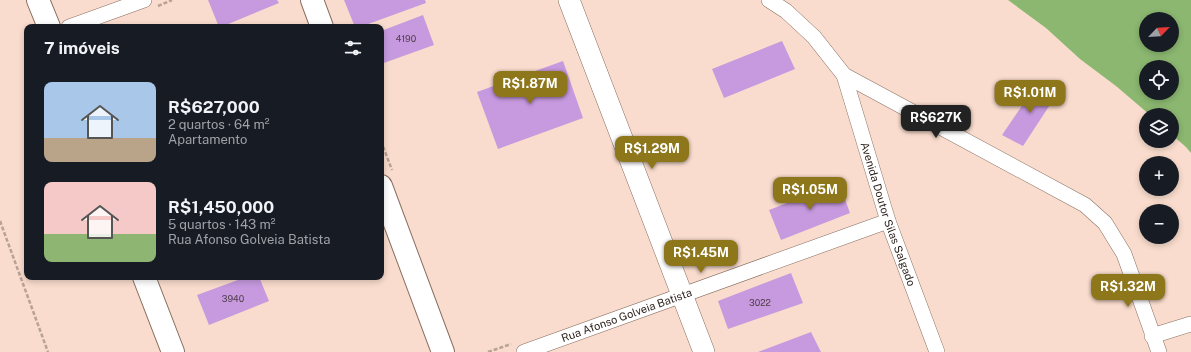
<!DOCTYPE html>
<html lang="pt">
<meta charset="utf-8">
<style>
:root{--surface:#171b24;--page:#20242c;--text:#f1f3f6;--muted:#9ea1a6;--accent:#8e761b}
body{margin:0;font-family:"Public Sans",sans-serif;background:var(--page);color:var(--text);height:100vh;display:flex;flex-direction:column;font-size:15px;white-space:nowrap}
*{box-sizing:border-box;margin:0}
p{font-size:13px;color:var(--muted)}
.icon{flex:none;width:22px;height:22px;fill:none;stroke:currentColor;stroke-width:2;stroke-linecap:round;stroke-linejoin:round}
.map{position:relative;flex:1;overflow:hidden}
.drawer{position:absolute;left:24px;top:24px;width:360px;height:256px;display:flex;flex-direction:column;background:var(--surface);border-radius:8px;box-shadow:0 2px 6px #0003}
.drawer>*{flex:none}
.needle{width:26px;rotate:65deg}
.fabs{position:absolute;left:1139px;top:12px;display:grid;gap:8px}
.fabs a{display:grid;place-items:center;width:40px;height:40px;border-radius:50%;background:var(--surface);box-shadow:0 2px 6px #0003;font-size:20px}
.price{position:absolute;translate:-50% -34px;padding:0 9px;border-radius:8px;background:var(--accent);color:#fff;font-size:13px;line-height:26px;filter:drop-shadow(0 1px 2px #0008)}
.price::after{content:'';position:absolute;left:50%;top:24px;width:12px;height:9px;margin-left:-6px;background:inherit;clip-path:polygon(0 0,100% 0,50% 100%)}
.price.active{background:#222;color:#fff}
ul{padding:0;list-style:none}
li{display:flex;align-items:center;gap:12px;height:100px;padding:0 20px}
li span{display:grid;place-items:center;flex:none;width:112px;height:80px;border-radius:8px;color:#555}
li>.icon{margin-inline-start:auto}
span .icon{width:48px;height:48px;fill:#fffc;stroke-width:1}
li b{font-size:17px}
h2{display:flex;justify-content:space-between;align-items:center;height:48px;padding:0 20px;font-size:17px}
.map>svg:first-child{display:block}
.forest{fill:#8bb770;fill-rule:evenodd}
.building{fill:#c79adf}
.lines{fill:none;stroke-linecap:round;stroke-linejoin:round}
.street-casing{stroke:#886f62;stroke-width:16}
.secondary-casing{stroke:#886f62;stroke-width:22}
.primary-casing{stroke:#886f62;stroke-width:24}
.path{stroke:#b8a195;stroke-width:2.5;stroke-dasharray:4 2;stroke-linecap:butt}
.street{stroke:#fff;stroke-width:15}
.secondary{stroke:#fff;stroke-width:21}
.primary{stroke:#fff;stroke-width:22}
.labels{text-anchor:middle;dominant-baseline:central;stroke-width:4;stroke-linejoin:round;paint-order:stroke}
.number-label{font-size:9px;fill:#513e4b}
.street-label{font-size:11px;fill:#2a1f1a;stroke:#feece3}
</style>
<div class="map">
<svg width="1191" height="352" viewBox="0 0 1191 352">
<rect width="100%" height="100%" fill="#f9dccd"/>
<!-- forest -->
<path class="forest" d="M 1008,0 L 1191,0 L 1191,153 L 1186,147 L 1172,135 L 1172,115 L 1150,115 L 1116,86 L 1080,59 L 1046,28 ZM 1146,19 L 1172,19 L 1172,45 L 1146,45 ZM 1146,67 L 1172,67 L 1172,93 L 1146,93 Z"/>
<!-- building -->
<g class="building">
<path d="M 208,0 L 277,0 L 279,3 L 221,27 L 219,27 Z"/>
<path d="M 344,0 L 425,0 L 426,3 L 360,27 L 355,27 Z"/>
<path d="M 423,15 L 434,45 L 381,64 L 381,31 Z"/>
<path d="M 782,41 L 795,69 L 724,98 L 712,69 Z"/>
<path d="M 563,61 L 583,118 L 498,149 L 477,92 Z"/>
<path d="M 1038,82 L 1057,94 L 1023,146 L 1002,135 Z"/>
<path d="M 839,183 L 850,213 L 781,240 L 769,210 Z"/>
<path d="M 791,273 L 803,303 L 728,329 L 718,301 Z"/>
<path d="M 246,277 L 259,277 L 269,301 L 209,325 L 197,295 Z"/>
<path d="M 811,332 L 821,352 L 758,352 Z"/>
</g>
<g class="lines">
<!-- street casing -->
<g class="street-casing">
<g id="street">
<path d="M 769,0 L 786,11 L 814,37 L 844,75 L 1085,205 L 1105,223 L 1124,254 L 1159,352"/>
<path d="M 69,27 L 144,0"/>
<path id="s1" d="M 844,75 L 888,221 L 937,352"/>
<path d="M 1152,336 L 1191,324"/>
<path id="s2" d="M 524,352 L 888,221"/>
</g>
</g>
<!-- secondary casing -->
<g class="secondary-casing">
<path id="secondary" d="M 569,0 L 704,352"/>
</g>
<!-- primary casing -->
<g class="primary-casing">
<g id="primary">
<path d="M 38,0 L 49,27"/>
<path d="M 312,0 L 322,27"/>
<path d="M 381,186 L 443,352"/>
<path d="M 144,277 L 173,352"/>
</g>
</g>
<!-- path -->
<g class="path">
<path d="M 158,6 L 172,0"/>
<path d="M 381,141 L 392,170"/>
<path d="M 0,221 L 48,352"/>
<path d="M 488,352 L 511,344"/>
</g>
<!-- street -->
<use href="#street" class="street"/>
<!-- secondary -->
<use href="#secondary" class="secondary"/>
<!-- primary -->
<use href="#primary" class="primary"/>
</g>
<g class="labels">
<!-- number labels -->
<g class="number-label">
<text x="406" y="38">4190</text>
<text x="233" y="298">3940</text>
<text x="760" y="302">3022</text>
</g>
<!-- street labels -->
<g class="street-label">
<text stroke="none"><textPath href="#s1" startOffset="146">Avenida Doutor Silas Salgado</textPath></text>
<text stroke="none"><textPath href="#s2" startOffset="109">Rua Afonso Golveia Batista</textPath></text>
</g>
</g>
</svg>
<div class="fabs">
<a><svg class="needle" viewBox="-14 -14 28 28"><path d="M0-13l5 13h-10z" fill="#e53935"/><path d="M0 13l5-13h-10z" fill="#9ea1a6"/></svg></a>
<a><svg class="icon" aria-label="locate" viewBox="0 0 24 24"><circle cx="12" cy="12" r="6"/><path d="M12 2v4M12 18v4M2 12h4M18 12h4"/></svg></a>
<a><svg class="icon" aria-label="layers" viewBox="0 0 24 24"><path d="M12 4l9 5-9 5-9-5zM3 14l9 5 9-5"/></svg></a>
<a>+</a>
<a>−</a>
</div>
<b class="price" style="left:530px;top:105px">R$1.87M</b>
<b class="price" style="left:1030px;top:114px">R$1.01M</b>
<b class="price active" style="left:936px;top:139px">R$627K</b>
<b class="price" style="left:652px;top:170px">R$1.29M</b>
<b class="price" style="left:810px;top:211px">R$1.05M</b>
<b class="price" style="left:701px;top:274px">R$1.45M</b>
<b class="price" style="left:1128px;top:308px">R$1.32M</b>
<section class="drawer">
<h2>7 imóveis<svg class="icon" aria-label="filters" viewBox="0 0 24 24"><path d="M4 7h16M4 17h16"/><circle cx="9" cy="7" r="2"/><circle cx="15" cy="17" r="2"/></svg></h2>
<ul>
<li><span style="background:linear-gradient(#a9c7e8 70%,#b9a48a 0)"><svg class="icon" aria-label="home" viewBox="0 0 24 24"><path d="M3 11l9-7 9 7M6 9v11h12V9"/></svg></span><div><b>R$627,000</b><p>2 quartos · 64 m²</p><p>Apartamento</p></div></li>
<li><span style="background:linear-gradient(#f6c9c9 65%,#8fb573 0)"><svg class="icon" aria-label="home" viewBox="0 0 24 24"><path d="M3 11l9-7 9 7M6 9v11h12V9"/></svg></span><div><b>R$1,450,000</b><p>5 quartos · 143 m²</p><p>Rua Afonso Golveia Batista</p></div></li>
</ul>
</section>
</div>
